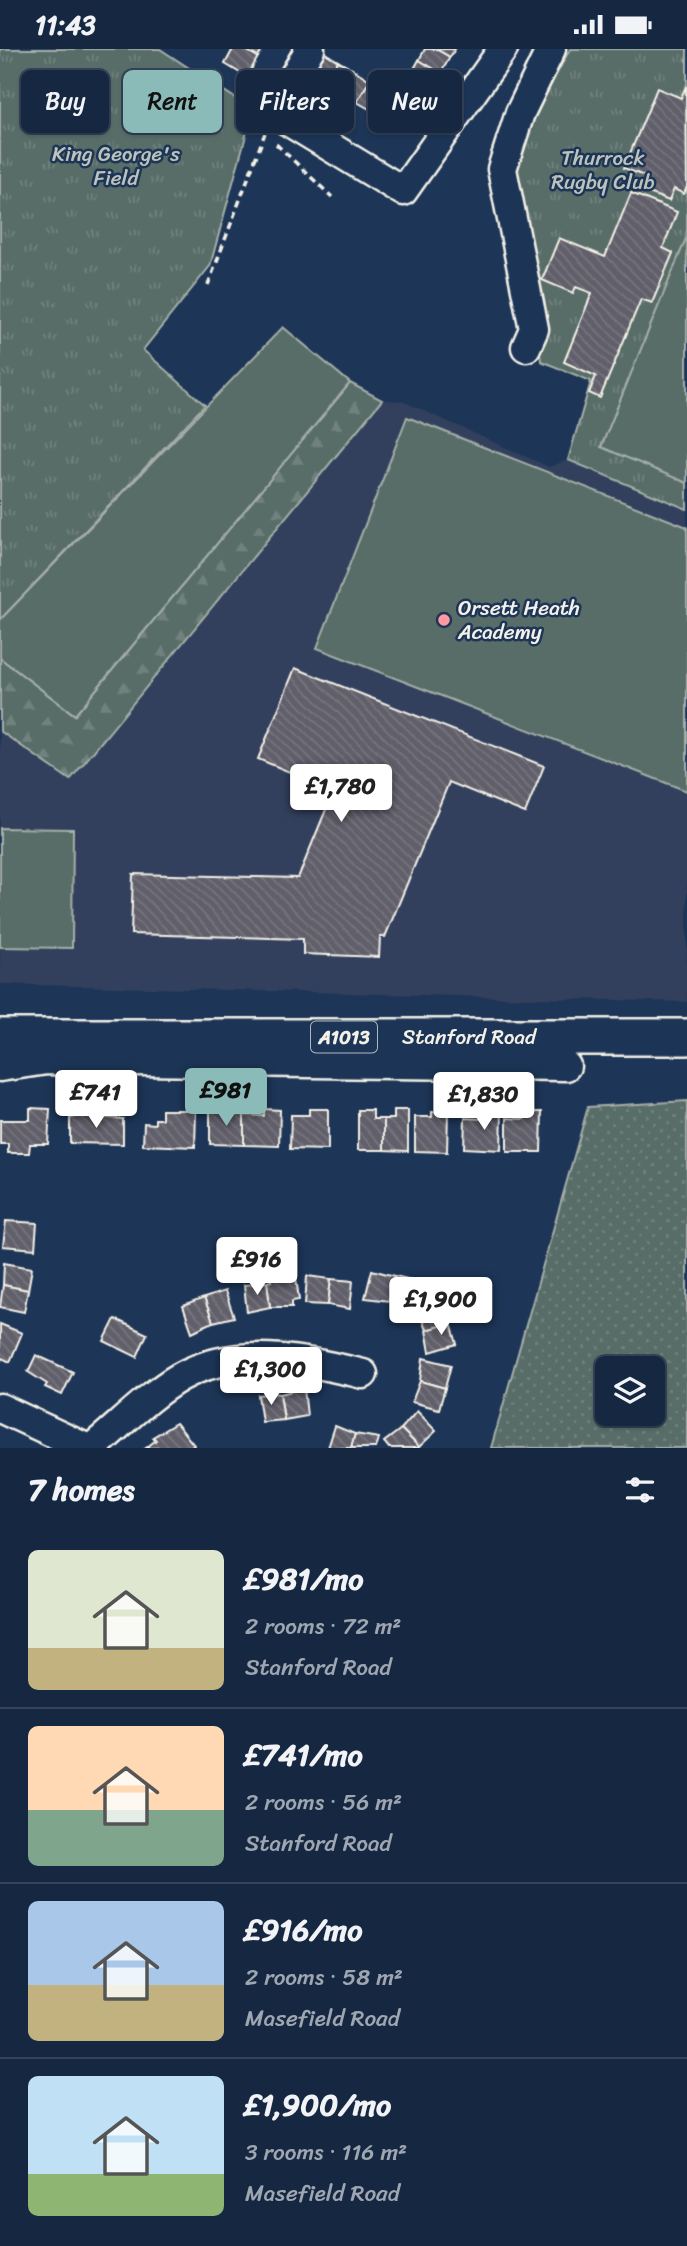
<!DOCTYPE html>
<meta charset="utf-8">
<style>
:root{--surface:#162841;--page:#23344c;--text:#f1f3f6;--muted:#9ea6b1;--line:#35445a;--accent:#8bbbb9}
body{margin:0;font-family:Sriracha,sans-serif;background:var(--page);color:var(--text);height:100vh;display:flex;flex-direction:column;font-size:26px;white-space:nowrap}
*{box-sizing:border-box;margin:0}
p{font-size:23px;color:var(--muted)}
.icon{flex:none;width:38px;height:38px;fill:none;stroke:currentColor;stroke-width:2;stroke-linecap:round;stroke-linejoin:round}
.map{position:relative;height:1399px;overflow:hidden}
.panel{display:flex;flex-direction:column;background:var(--surface);flex:1}
.panel>*{flex:none}
.banner{position:absolute;left:21px;top:21px;width:646px;height:63px;display:flex;gap:14px}
.fabs{position:absolute;left:595px;top:1307px;display:grid;gap:14px}
.fabs a{display:grid;place-items:center;width:70px;height:70px;border-radius:10px;background:var(--surface);box-shadow:0 2px 5px #0004,0 0 0 2px var(--line);font-size:35px}
.price{position:absolute;translate:-50% -60px;padding:0 16px;border-radius:7px;background:#fff;color:#222;font-size:23px;line-height:46px;filter:drop-shadow(0 2px 4px #0008)}
.price::after{content:'';position:absolute;left:50%;top:42px;width:21px;height:16px;margin-left:-10px;background:inherit;clip-path:polygon(0 0,100% 0,50% 100%)}
.price.current{background:var(--accent);color:#111}
ul{padding:0;list-style:none}
li{display:flex;align-items:center;gap:21px;height:175px;padding:0 28px}
li+li{border-top:2px solid var(--line)}
li span{display:grid;place-items:center;flex:none;width:196px;height:140px;border-radius:10px;color:#555}
li>.icon{margin-inline-start:auto}
span .icon{width:84px;height:84px;fill:#fffc;stroke-width:1}
li b{font-size:30px}
h2{display:flex;justify-content:space-between;align-items:center;height:84px;padding:0 28px;font-size:30px}
.chip{padding:0 24px;border-radius:10px;background:var(--surface);box-shadow:0 2px 5px #0004,0 0 0 2px var(--line);font-size:24px;line-height:63px}
.chip.current{background:var(--accent);color:#111}
.status{display:flex;justify-content:space-between;align-items:center;height:49px;padding:0 35px;background:var(--surface);direction:ltr}
.status svg{height:19px;fill:currentColor}
.map>svg:first-child{display:block}
.built{fill:#31415d}
.grass{fill:url(#grass-dots);stroke:#a6afa8;stroke-width:2;fill-rule:evenodd}
.forest{fill:url(#forest-firs);stroke:#a6afa8;stroke-width:2}
.park{fill:url(#park-tufts);stroke:#a6afa8;stroke-width:2}
.garden{fill:#586d68;stroke:#a6afa8;stroke-width:2}
.building{fill:url(#building-back-hatch);stroke:#f4f1e8;stroke-width:2}
.lines{fill:none;stroke-linecap:round;stroke-linejoin:round}
.minor-casing{stroke:#f4f1e8;stroke-width:33}
.major-casing{stroke:#f4f1e8;stroke-width:40}
.path{stroke:#f4f1e8;stroke-width:3.5;stroke-dasharray:7 5;stroke-linecap:butt}
.minor{stroke:#1d3557;stroke-width:28}
.major{stroke:#1d3557;stroke-width:35}
.poi-dot{fill:#ff9aa2;stroke:#1d3557;stroke-width:2.5}
.labels{text-anchor:middle;dominant-baseline:central;stroke-width:5;stroke-linejoin:round;paint-order:stroke}
.shield{fill:#1d3557;stroke:#b4b9bc;stroke-width:2}
.shield-label{font-size:19px;font-weight:bold;fill:#f4f1e8}
.park-label{font-size:21px;fill:#bdc3bb;stroke:#1d3557}
.poi-label{font-size:21px;fill:#f4f1e8;stroke:#1d3557;text-anchor:start}
.street-label{font-size:21px;fill:#f4f1e8;stroke:#1d3557}
</style>
<div class="status"><b>11:43</b><svg viewBox="0 0 49 12"><path d="M0 12V9h3v3zM5 12V6h3v6zM10 12V3h3v9zM15 12V0h3v12zM26 1h20v11H26zM47 4h2v5h-2z"/></svg></div>
<div class="map">
<svg width="687" height="1399" viewBox="0 0 687 1399">
<defs>
<pattern id="grass-dots" width="8" height="8" patternUnits="userSpaceOnUse" patternTransform="scale(1.75)"><rect width="8" height="8" fill="#586d68"/><path d="M2 2h.1M6 6h.1" fill="none" stroke="#71827e" stroke-width="1.8" stroke-linecap="round"/></pattern>
<pattern id="forest-firs" width="22" height="20" patternUnits="userSpaceOnUse" patternTransform="scale(1.75)"><rect width="22" height="20" fill="#586d68"/><path d="M5 1l3.5 6h-7zM16 11l3.5 6h-7z" fill="#71827e"/></pattern>
<pattern id="park-tufts" width="24" height="20" patternUnits="userSpaceOnUse" patternTransform="scale(1.75)"><rect width="24" height="20" fill="#586d68"/><path d="M3 7l-1-3M5 7V3M7 7l1-3M15 17l-1-3M17 17v-4M19 17l1-3" fill="none" stroke="#71827e"/></pattern>
<pattern id="building-back-hatch" width="6" height="6" patternUnits="userSpaceOnUse" patternTransform="scale(1.75)"><rect width="6" height="6" fill="#605e6a"/><path d="M-1 5l2 2M0 0l6 6M5-1l2 2" fill="none" stroke="#77767f"/></pattern>
</defs>
<rect width="100%" height="100%" fill="#1d3557"/>
<filter id="ink" filterUnits="userSpaceOnUse"><feTurbulence type="fractalNoise" baseFrequency=".0143" numOctaves="2"/><feDisplacementMap in="SourceGraphic" scale="14" xChannelSelector="R" yChannelSelector="G"/><feConvolveMatrix kernelMatrix="1 2 1 2 8 2 1 2 1" color-interpolation-filters="sRGB"/></filter>
<g filter="url(#ink)">
<!-- built -->
<path class="built" d="M 382,351 L 402,352 L 549,418 L 568,411 L 687,460 L 687,953 L 0,935 L 0,682 L 70,731 Z"/>
<!-- grass -->
<path class="grass" d="M 687,1052 L 687,1399 L 491,1399 L 588,1058 ZM 607,1320 L 653,1320 L 653,1365 L 607,1365 Z"/>
<!-- forest -->
<path class="forest" d="M 350,334 L 382,351 L 70,731 L 0,682 L 0,609 L 75,666 Z"/>
<!-- park -->
<g class="park">
<path d="M 0,0 L 160,0 L 253,61 L 210,217 L 143,301 L 205,356 L 0,571 Z"/>
<path d="M 570,0 L 687,0 L 687,460 L 568,411 L 591,332 L 541,312 L 516,137 L 518,97 Z"/>
</g>
<!-- garden -->
<g class="garden">
<path d="M 687,187 L 687,434 L 601,398 Z"/>
<path d="M 283,278 L 350,334 L 75,666 L 0,609 L 0,571 Z"/>
<path d="M 407,368 L 687,478 L 687,742 L 317,599 Z"/>
<path d="M 0,779 L 73,780 L 72,899 L 0,898 Z"/>
</g>
<!-- building -->
<g class="building">
<path d="M 233,0 L 244,0 L 258,8 L 247,28 L 225,15 Z"/>
<path d="M 244,0 L 263,0 L 258,8 Z"/>
<path d="M 425,0 L 436,0 L 450,8 L 441,24 L 419,11 Z"/>
<path d="M 436,0 L 455,0 L 450,8 Z"/>
<path d="M 322,2 L 338,12 L 325,34 L 309,25 Z"/>
<path d="M 419,11 L 441,24 L 432,40 L 410,27 Z"/>
<path d="M 338,12 L 354,21 L 341,43 L 325,34 Z"/>
<path d="M 354,21 L 370,31 L 357,53 L 341,43 Z"/>
<path d="M 410,27 L 432,40 L 423,56 L 400,43 Z"/>
<path d="M 370,31 L 386,40 L 373,62 L 357,53 Z"/>
<path d="M 686,37 L 687,138 L 684,145 L 674,140 L 669,152 L 644,142 L 649,129 L 624,119 L 657,39 L 681,49 Z"/>
<path d="M 631,144 L 677,163 L 663,199 L 673,204 L 652,254 L 641,250 L 600,349 L 589,344 L 596,327 L 564,313 L 592,244 L 576,238 L 573,244 L 542,231 L 559,189 L 605,208 Z"/>
<path d="M 295,619 L 544,717 L 525,764 L 449,733 L 385,888 L 380,888 L 379,908 L 303,905 L 303,890 L 131,885 L 133,825 L 298,829 L 334,741 L 258,710 Z"/>
<path d="M 30,1059 L 50,1060 L 48,1095 L 30,1095 L 29,1104 L 8,1104 L 8,1095 L 0,1095 L 0,1071 L 30,1071 Z"/>
<path d="M 210,1059 L 227,1059 L 227,1066 L 244,1066 L 244,1096 L 210,1095 Z"/>
<path d="M 264,1060 L 280,1061 L 279,1097 L 244,1096 L 244,1066 L 264,1067 Z"/>
<path d="M 309,1060 L 328,1060 L 328,1101 L 290,1100 L 291,1066 L 309,1066 Z"/>
<path d="M 162,1061 L 196,1061 L 195,1098 L 143,1096 L 144,1074 L 155,1075 L 155,1070 L 162,1070 Z"/>
<path d="M 358,1061 L 373,1061 L 373,1070 L 384,1070 L 384,1101 L 358,1101 Z"/>
<path d="M 394,1061 L 408,1061 L 408,1102 L 384,1101 L 384,1070 L 394,1070 Z"/>
<path d="M 484,1062 L 502,1062 L 501,1101 L 464,1099 L 465,1069 L 484,1070 Z"/>
<path d="M 432,1063 L 448,1063 L 447,1103 L 415,1102 L 415,1068 L 432,1068 Z"/>
<path d="M 524,1063 L 542,1063 L 541,1103 L 507,1103 L 507,1069 L 524,1070 Z"/>
<path d="M 80,1067 L 123,1070 L 123,1095 L 70,1094 L 70,1069 Z"/>
<path d="M 6,1172 L 37,1174 L 35,1200 L 3,1197 Z"/>
<path d="M 4,1214 L 32,1219 L 28,1241 L 3,1236 Z"/>
<path d="M 295,1221 L 299,1251 L 292,1252 L 292,1258 L 270,1258 L 267,1233 L 271,1232 L 270,1223 Z"/>
<path d="M 372,1221 L 395,1227 L 389,1252 L 365,1249 Z"/>
<path d="M 307,1227 L 331,1230 L 328,1256 L 305,1255 Z"/>
<path d="M 395,1227 L 416,1232 L 410,1259 L 389,1252 Z"/>
<path d="M 331,1230 L 353,1232 L 350,1260 L 328,1256 Z"/>
<path d="M 267,1233 L 270,1258 L 247,1263 L 244,1236 Z"/>
<path d="M 3,1236 L 28,1241 L 24,1263 L 0,1258 Z"/>
<path d="M 225,1242 L 234,1268 L 213,1273 L 204,1249 Z"/>
<path d="M 204,1249 L 213,1273 L 192,1283 L 183,1257 Z"/>
<path d="M 444,1251 L 451,1274 L 426,1281 L 417,1259 Z"/>
<path d="M 115,1270 L 147,1285 L 137,1308 L 104,1292 Z"/>
<path d="M 451,1274 L 457,1295 L 430,1303 L 426,1281 Z"/>
<path d="M 0,1275 L 22,1284 L 10,1313 L 2,1309 L 0,1313 Z"/>
<path d="M 36,1306 L 73,1323 L 62,1346 L 45,1338 L 47,1335 L 28,1323 Z"/>
<path d="M 423,1309 L 451,1316 L 445,1339 L 420,1332 Z"/>
<path d="M 420,1332 L 445,1339 L 439,1360 L 412,1353 Z"/>
<path d="M 304,1339 L 307,1367 L 284,1371 L 280,1345 Z"/>
<path d="M 273,1344 L 280,1345 L 284,1371 L 262,1373 L 258,1346 Z"/>
<path d="M 417,1362 L 436,1382 L 419,1398 L 401,1380 Z"/>
<path d="M 176,1374 L 194,1396 L 190,1399 L 146,1399 L 156,1391 L 153,1388 Z"/>
<path d="M 335,1377 L 355,1385 L 351,1399 L 328,1399 Z"/>
<path d="M 401,1380 L 419,1398 L 418,1399 L 389,1399 L 384,1393 Z"/>
<path d="M 355,1385 L 379,1389 L 376,1399 L 351,1399 Z"/>
</g>
<g class="lines">
<!-- minor casing -->
<g class="minor-casing">
<g id="minor">
<path d="M 310,0 L 273,63 L 403,142 L 503,0"/>
<path d="M 526,298 L 534,280 L 502,120 L 520,64 L 551,0"/>
<path d="M 0,1018 L 47,1011 L 566,1017"/>
<path d="M 0,1359 L 86,1399"/>
<path d="M 92,1399 C 120,1376 149,1346 180,1328 C 237,1296 303,1311 363,1325"/>
</g>
</g>
<!-- major casing -->
<g class="major-casing">
<g id="major">
<path id="s1" d="M 0,988 L 687,988"/>
</g>
</g>
<!-- path -->
<g class="path">
<path d="M 276,95 L 332,148"/>
<path d="M 208,236 L 265,84"/>
</g>
<!-- minor -->
<use href="#minor" class="minor"/>
<!-- major -->
<use href="#major" class="major"/>
</g>
</g>
<!-- markers -->
<circle class="poi-dot" cx="444" cy="571" r="7"/>
<g class="labels">
<!-- shield labels -->
<rect class="shield" x="311" y="972.5" width="66" height="31" rx="5"/>
<g class="shield-label">
<text x="344" y="988">A1013</text>
</g>
<!-- park labels -->
<g class="park-label">
<text x="116" y="105">King George's<tspan x="116" dy="24">Field</tspan></text>
<text x="603" y="109">Thurrock<tspan x="603" dy="24">Rugby Club</tspan></text>
</g>
<!-- poi labels -->
<g class="poi-label">
<text x="458" y="559">Orsett Heath<tspan x="458" dy="24">Academy</tspan></text>
</g>
<!-- street labels -->
<g class="street-label">
<text stroke="none"><textPath href="#s1" startOffset="469">Stanford Road</textPath></text>
</g>
</g>
</svg>
<div class="fabs">
<a><svg class="icon" aria-label="layers" viewBox="0 0 24 24"><path d="M12 4l9 5-9 5-9-5zM3 14l9 5 9-5"/></svg></a>
</div>
<b class="price" style="left:341px;top:775px">£1,780</b>
<b class="price current" style="left:226px;top:1079px">£981</b>
<b class="price" style="left:96px;top:1081px">£741</b>
<b class="price" style="left:484px;top:1083px">£1,830</b>
<b class="price" style="left:257px;top:1248px">£916</b>
<b class="price" style="left:441px;top:1288px">£1,900</b>
<b class="price" style="left:271px;top:1358px">£1,300</b>
<div class="banner">
<a class="chip">Buy</a>
<a class="chip current">Rent</a>
<a class="chip">Filters</a>
<a class="chip">New</a>
</div>
</div>
<section class="panel">
<h2>7 homes<svg class="icon" aria-label="filters" viewBox="0 0 24 24"><path d="M4 7h16M4 17h16"/><circle cx="9" cy="7" r="2"/><circle cx="15" cy="17" r="2"/></svg></h2>
<ul>
<li><span style="background:linear-gradient(#dfe7d0 70%,#c2b280 0)"><svg class="icon" aria-label="home" viewBox="0 0 24 24"><path d="M3 11l9-7 9 7M6 9v11h12V9"/></svg></span><div><b>£981/mo</b><p>2 rooms · 72 m²</p><p>Stanford Road</p></div></li>
<li><span style="background:linear-gradient(#ffd9b3 60%,#7fa58c 0)"><svg class="icon" aria-label="home" viewBox="0 0 24 24"><path d="M3 11l9-7 9 7M6 9v11h12V9"/></svg></span><div><b>£741/mo</b><p>2 rooms · 56 m²</p><p>Stanford Road</p></div></li>
<li><span style="background:linear-gradient(#a9c7e8 60%,#c2b280 0)"><svg class="icon" aria-label="home" viewBox="0 0 24 24"><path d="M3 11l9-7 9 7M6 9v11h12V9"/></svg></span><div><b>£916/mo</b><p>2 rooms · 58 m²</p><p>Masefield Road</p></div></li>
<li><span style="background:linear-gradient(#bfe0f5 70%,#8fb573 0)"><svg class="icon" aria-label="home" viewBox="0 0 24 24"><path d="M3 11l9-7 9 7M6 9v11h12V9"/></svg></span><div><b>£1,900/mo</b><p>3 rooms · 116 m²</p><p>Masefield Road</p></div></li>
</ul>
</section>
